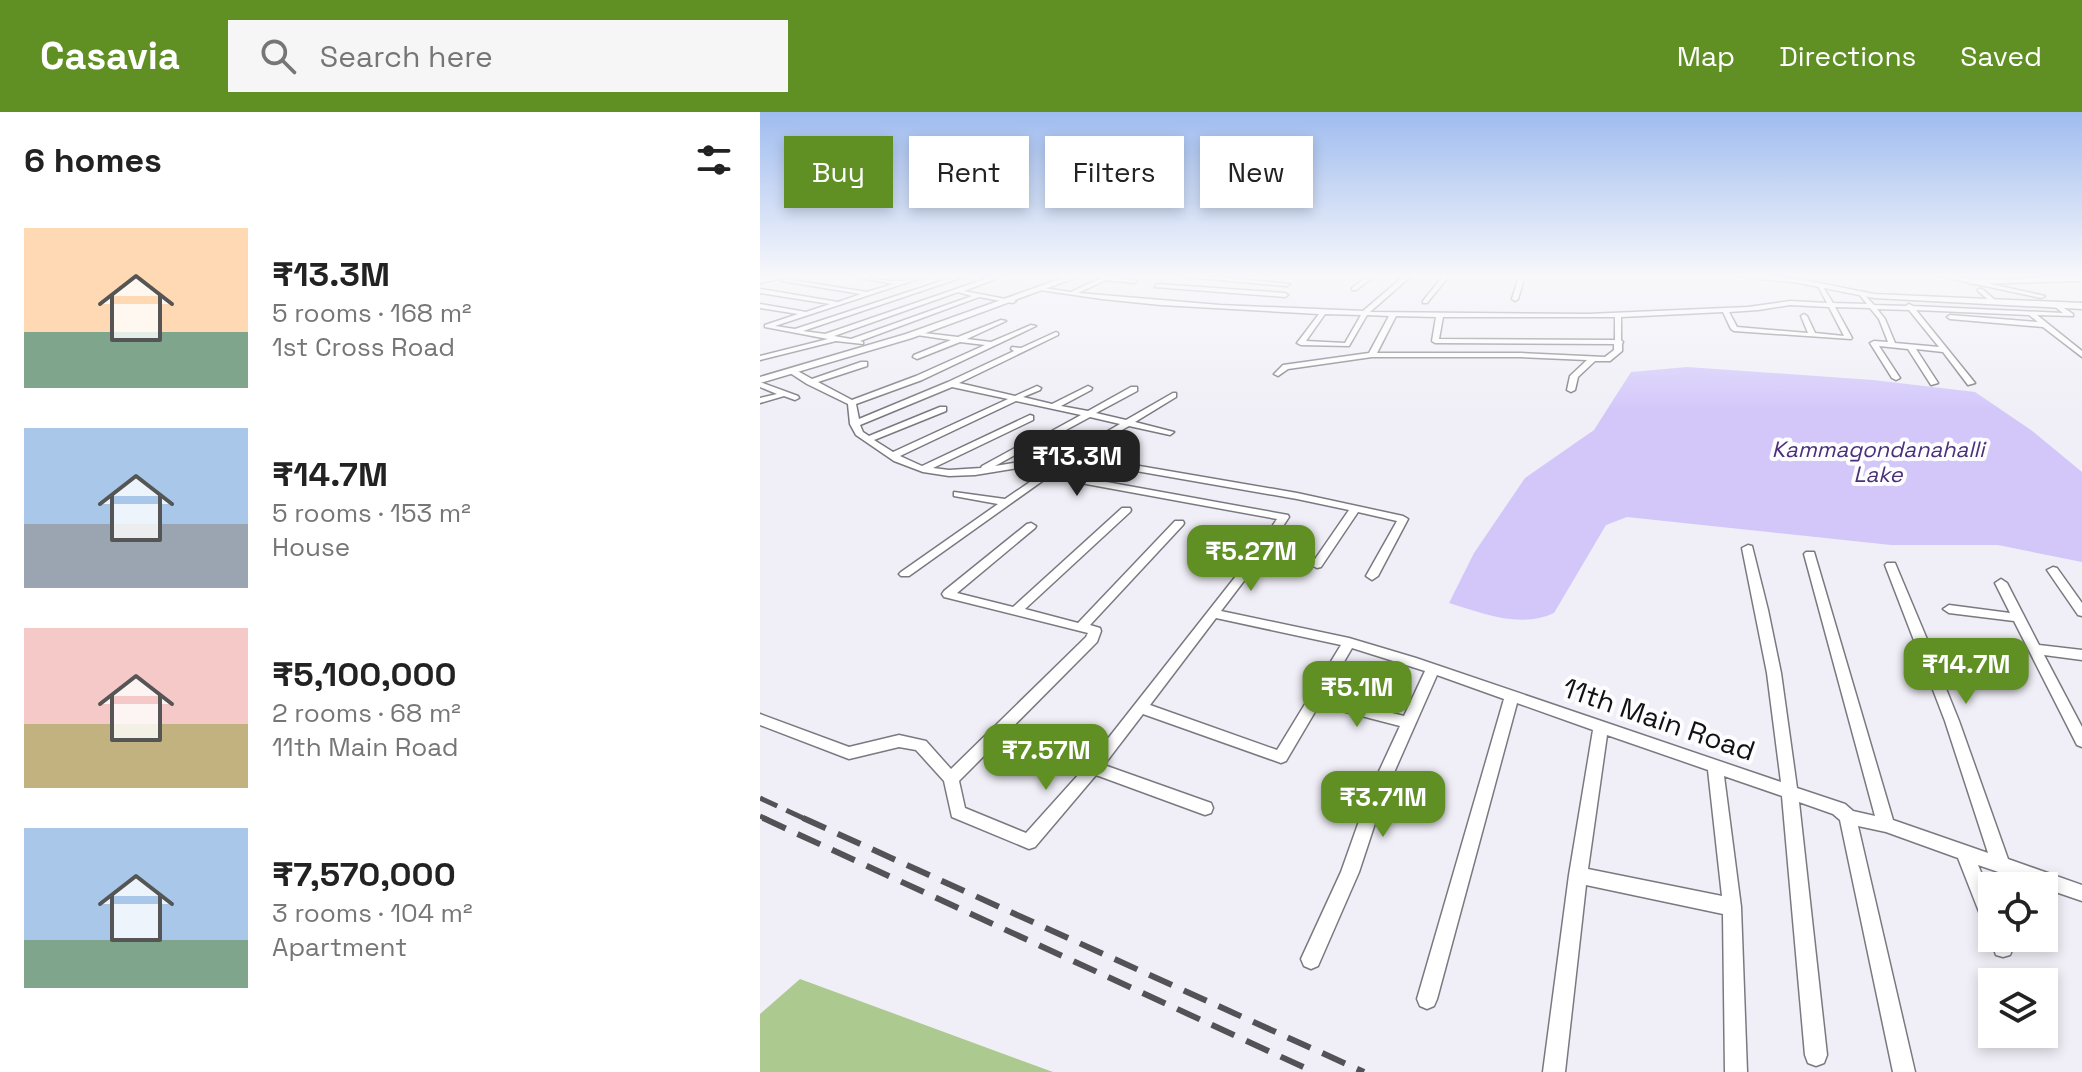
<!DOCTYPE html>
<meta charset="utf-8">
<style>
:root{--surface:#fff;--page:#f6f6f6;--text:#222;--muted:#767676;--accent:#608f24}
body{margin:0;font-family:"Space Grotesk",sans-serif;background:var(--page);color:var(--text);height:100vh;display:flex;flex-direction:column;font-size:30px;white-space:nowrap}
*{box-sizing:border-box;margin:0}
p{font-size:26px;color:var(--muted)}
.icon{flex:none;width:44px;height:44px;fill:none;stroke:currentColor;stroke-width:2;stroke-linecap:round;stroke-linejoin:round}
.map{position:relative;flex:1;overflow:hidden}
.panel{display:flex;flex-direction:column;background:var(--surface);width:760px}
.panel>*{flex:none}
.banner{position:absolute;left:24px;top:24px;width:760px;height:72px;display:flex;gap:16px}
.buttons{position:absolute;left:1218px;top:760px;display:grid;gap:16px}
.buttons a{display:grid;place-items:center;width:80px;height:80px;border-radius:0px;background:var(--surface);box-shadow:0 4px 12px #0003;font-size:40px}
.price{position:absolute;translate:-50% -68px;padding:0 18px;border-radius:16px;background:var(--accent);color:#fff;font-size:26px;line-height:52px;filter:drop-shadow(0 2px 4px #0008)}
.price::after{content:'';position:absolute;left:50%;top:48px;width:24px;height:18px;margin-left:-12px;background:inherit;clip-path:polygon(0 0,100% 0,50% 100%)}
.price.on{background:#222;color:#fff}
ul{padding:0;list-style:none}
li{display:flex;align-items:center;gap:24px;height:200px;padding:0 24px}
li span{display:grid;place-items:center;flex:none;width:224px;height:160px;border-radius:0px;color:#555}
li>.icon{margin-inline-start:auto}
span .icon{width:96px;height:96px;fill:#fffc;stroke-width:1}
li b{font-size:34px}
h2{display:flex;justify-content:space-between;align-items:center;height:96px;padding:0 24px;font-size:34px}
.chip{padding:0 28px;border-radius:0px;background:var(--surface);box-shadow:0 4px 12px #0003;font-size:28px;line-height:72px}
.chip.on{background:var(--accent);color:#fff}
header{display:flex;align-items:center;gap:48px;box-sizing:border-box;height:112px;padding:0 40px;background:var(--accent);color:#fff}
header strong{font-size:38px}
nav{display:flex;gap:44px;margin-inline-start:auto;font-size:28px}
.search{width:560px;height:72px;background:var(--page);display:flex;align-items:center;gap:20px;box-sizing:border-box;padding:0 28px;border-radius:0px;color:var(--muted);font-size:30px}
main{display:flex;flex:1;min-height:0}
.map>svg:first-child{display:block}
.green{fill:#acca90}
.water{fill:#d3c7fa}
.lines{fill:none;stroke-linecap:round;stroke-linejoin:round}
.street-casing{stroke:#7b7980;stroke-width:3}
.secondary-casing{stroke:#7b7980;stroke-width:3}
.street{fill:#fff;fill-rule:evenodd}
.secondary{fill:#fff;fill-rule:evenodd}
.rail-far1{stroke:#535357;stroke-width:5;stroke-dasharray:19 10;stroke-linecap:butt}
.rail{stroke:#535357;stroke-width:6;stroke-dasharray:25 13;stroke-linecap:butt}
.labels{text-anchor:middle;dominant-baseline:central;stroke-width:8;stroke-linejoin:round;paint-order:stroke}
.far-water-label{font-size:22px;font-style:italic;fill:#493079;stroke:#fdfdff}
.near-street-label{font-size:28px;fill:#111113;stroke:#fdfdff}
</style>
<header>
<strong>Casavia</strong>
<div class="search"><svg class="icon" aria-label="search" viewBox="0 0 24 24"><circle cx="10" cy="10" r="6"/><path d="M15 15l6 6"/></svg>Search here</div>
<nav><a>Map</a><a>Directions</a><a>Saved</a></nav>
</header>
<main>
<section class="panel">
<h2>6 homes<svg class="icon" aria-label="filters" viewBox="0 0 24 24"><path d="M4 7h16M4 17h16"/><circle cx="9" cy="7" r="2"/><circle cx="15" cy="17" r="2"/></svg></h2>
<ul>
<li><span style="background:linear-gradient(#ffd9b3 65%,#7fa58c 0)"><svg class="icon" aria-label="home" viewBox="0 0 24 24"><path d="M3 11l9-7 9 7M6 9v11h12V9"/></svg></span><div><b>₹13.3M</b><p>5 rooms · 168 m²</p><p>1st Cross Road</p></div></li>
<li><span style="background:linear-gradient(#a9c7e8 60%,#9aa5b1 0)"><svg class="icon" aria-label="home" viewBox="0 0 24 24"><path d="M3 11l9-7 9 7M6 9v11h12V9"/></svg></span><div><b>₹14.7M</b><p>5 rooms · 153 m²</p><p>House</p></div></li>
<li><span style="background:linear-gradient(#f6c9c9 60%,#c2b280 0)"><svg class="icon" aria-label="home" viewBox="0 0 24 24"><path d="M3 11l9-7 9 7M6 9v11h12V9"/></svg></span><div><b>₹5,100,000</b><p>2 rooms · 68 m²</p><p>11th Main Road</p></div></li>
<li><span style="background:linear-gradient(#a9c7e8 70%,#7fa58c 0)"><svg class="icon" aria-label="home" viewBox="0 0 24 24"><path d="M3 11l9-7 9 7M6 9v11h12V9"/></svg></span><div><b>₹7,570,000</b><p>3 rooms · 104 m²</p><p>Apartment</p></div></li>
</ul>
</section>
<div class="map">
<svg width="1322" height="960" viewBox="0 0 1322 960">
<rect width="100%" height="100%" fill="#f0eff7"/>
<!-- green -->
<path class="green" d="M 40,867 L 293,960 L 0,960 L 0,902 Z"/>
<!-- water -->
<path class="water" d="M 927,255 L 1113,268 L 1215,280 L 1271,318 L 1322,360 L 1322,450 L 1238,433 L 1131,433 L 867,405 L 846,413 L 794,501 C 760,517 722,501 689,491 L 714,441 L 765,366 L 834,318 L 871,260 Z"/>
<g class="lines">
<!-- street casing -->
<g class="street-casing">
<g id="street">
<path d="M 19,164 L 33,164 L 0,171 L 0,167 Z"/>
<path d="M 90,164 C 107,164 123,170 139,169 C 149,169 157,164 167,164 L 15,214 L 35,217 L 197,164 L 206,164 L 43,219 L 65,222 L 234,164 L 243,164 L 204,179 L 256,189 L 253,191 L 219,185 L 100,229 L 103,230 L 103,232 L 76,229 L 0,248 L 0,244 L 68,227 L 5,215 L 5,213 L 38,202 L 0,196 L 0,192 L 46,200 L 70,192 L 0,181 L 0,177 L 78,190 L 101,182 L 22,169 L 25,167 L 107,180 L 133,172 ZM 198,180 L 212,184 L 91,227 L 74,224 Z"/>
<path d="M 345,164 L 377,169 L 374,171 L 346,168 L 318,181 L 460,193 L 603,199 L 644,164 L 651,164 L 610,200 L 828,202 L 988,195 L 1030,189 L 1067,191 L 1058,174 L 1061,172 L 1073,191 L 1107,192 L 1099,182 L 1102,180 L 1114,193 L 1146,194 L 1149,192 L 1153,194 L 1303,201 L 1294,194 L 1293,193 L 1296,191 L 1313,202 L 1313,204 L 1277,203 L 1322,239 L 1322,245 L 1283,215 L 1190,207 L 1187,205 L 1190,203 L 1278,210 L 1269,203 L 1156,198 L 1215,271 L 1208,273 L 1183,240 L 1156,237 L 1178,271 L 1171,273 L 1148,237 L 1119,234 L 1140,266 L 1136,268 L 1132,266 L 1110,231 L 1114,229 L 1128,230 L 1119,207 L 1110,196 L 1075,195 L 1092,226 L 1091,227 L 974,219 L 971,217 L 963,200 L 861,205 L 861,228 L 863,230 L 862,232 L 862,239 L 850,249 L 835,249 L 818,265 L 815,278 L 811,280 L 807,278 L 810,264 L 827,248 L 761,245 L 612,245 L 528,257 L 518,264 L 514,262 L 523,253 L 609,241 L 629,204 L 607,203 L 589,234 L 541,233 L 537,231 L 559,202 L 401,193 L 342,187 L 280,178 L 283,176 L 311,180 ZM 1030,193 L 1069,195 L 1084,224 L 1055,221 L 1047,204 L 1044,202 L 1041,204 L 1048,221 L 977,215 L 969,200 L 998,198 ZM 1117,197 L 1149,198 L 1179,235 L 1135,231 L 1125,207 ZM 565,202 L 601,203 L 585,231 L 546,229 ZM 636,204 L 676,205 L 672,229 L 675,231 L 854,232 L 854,238 L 845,245 L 761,241 L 617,241 ZM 683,205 L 855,205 L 855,228 L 679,227 Z"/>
<path d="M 415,164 L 443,164 L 530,172 L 527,174 Z"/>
<path d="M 608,164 L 615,164 L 596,178 L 592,178 L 592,176 Z"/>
<path d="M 683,164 L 689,164 L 667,191 L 663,191 L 663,189 Z"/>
<path d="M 759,164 L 765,164 L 758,187 L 755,189 L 752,187 Z"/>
<path d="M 1322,165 L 1322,169 L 1211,172 L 1208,170 L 1211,168 Z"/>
<path d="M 397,172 L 525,181 L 528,183 L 525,185 L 395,175 Z"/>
<path d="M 1218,177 L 1222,177 L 1235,188 L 1235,190 L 1231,190 L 1218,179 Z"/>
<path d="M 241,208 L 246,209 L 207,227 L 231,230 L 271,213 L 276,214 L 162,268 L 96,292 L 99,307 L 188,270 L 254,239 L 251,237 L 252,235 L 261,236 L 296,220 L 298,221 L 298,223 L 199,271 L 255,284 L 277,274 L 281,276 L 280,278 L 263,285 L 292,292 L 328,274 L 332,276 L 331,278 L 301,294 L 328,299 L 371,275 L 377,275 L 377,279 L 336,301 L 366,308 L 413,281 L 416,281 L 416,285 L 375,310 L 414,320 L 410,323 L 369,314 L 337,332 L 333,329 L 334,327 L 360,312 L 330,305 L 293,325 L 289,322 L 290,320 L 321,303 L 256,289 L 140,344 L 162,354 L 270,303 L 273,304 L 273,308 L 173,356 L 189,358 L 221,356 L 222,354 L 277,324 L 280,325 L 280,329 L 235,354 L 302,343 L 327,326 L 331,329 L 330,331 L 315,341 C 334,340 358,338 375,347 L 370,350 L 344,346 L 318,346 L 215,363 L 189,364 L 163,360 L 134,349 L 96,323 L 90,312 L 88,292 L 47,272 L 27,259 L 34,257 L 52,267 L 101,250 L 107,250 L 107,254 L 58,270 L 92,288 L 156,264 L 225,233 L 200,230 L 157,247 L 153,245 L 154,243 L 191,228 L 157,223 L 154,221 L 155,220 L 198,225 ZM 192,275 L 248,287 L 133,340 L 114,328 L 186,299 L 186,295 L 180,295 L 109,324 L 103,320 L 100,313 Z"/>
<path d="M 0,270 L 38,284 L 39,286 L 35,288 L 24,284 L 0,291 L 0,286 L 17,282 L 0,275 Z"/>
<path d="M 362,351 L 537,381 L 643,404 L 648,407 L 618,464 L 612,468 L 606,464 L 637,409 L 598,400 L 561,455 L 557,456 L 551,453 L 589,398 L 537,387 L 359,356 L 359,352 Z"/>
<path d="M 286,359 L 528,403 L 529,405 L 506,440 L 461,499 L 589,526 L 656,546 L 1021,670 L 1007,561 L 982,436 L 988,433 L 992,434 L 1008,498 L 1021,561 L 1037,676 L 1085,692 L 1093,699 L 1115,704 L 1044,442 L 1046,440 L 1054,440 L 1133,708 L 1228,741 L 1185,609 L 1125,453 L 1127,451 L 1135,451 L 1169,532 L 1211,538 L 1216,540 L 1218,543 L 1216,546 L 1211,548 L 1172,542 L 1199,609 L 1248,747 L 1322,773 L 1322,789 L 1284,776 L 1284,774 L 1279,774 L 1218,753 L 1232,786 L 1232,818 L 1225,815 L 1198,746 L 1126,720 L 1098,714 L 1155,960 L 1133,960 L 1080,708 L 1073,702 L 1039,690 L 1067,943 L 1064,951 L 1056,954 L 1048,951 L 1045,943 L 1022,684 L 964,664 L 981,795 L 987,960 L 965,960 L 963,802 L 826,773 L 805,960 L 783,960 L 809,763 L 833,618 L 757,591 L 677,887 L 674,894 L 667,897 L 660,894 L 657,887 L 744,587 L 677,563 L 625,681 L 599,760 L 558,854 L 551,857 L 544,854 L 541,847 L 581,760 L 609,681 L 640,614 L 559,593 L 526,649 L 521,651 L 383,602 L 344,653 L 451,691 L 453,696 L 451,701 L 445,703 L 336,663 L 275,735 L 269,737 L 192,705 L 184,669 L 156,638 L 139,635 L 89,647 L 0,613 L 0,602 L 89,635 L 139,623 L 166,629 L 191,657 L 326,525 L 328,521 L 184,485 L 182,482 L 184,479 L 267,412 L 271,411 L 276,414 L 275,416 L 197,481 L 253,495 L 362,396 L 370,396 L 371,398 L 370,400 L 265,497 L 318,511 L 415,409 L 423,409 L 424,411 L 423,413 L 330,513 L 340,516 L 341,519 L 337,530 L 199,669 L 205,696 L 266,721 L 328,652 L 498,436 L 517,407 L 288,365 L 149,464 L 141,464 L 139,462 L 141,460 L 238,392 L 194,384 L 194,380 L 245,387 ZM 456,506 L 581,533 L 517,638 L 390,593 ZM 592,536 L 665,559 L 644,604 L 564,584 ZM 847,623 L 948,658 L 962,784 L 828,757 Z"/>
<path d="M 1293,455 L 1297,456 L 1322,491 L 1322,504 L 1318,503 L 1287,458 Z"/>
<path d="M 1241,467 L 1247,471 L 1279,533 L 1322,538 L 1322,548 L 1284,543 L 1322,615 L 1322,635 L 1317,633 L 1254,509 L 1189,501 L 1183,497 L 1189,493 L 1250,501 L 1235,471 Z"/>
<path d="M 1232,820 L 1232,826 L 1248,826 L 1253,836 L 1250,843 L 1243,845 L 1236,843 L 1230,826 Z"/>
</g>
</g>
<!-- secondary casing -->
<g class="secondary-casing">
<g id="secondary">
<path d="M 308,164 L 320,164 L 152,226 L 0,271 L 0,265 L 146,222 Z"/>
<path d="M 975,164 L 1039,167 L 1114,182 L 1322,191 L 1322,197 L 1114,186 L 1039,171 Z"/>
<path d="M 1178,164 L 1194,164 L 1285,184 L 1281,186 Z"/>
</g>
</g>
<!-- street -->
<use href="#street" class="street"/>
<!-- secondary -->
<use href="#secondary" class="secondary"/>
<!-- rail-far1 -->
<g class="rail-far1">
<path d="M 0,686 L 47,708"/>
<path d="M 0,704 L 8,708"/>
</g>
<!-- rail -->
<g class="rail">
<path d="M 3,706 L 554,960"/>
<path d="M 43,706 L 604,960"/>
</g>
</g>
<!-- sky -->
<linearGradient id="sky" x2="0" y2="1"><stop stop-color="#9fbcef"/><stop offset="0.55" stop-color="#f8f8fb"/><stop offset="1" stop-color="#f8f8fb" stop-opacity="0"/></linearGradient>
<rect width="1322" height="299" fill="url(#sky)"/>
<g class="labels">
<!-- far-water labels -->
<g class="far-water-label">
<text x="1118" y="337">Kammagondanahalli<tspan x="1118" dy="25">Lake</tspan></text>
</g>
<!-- near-street labels -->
<g class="near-street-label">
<text transform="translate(899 607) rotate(19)">11th Main Road</text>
</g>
</g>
</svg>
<div class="buttons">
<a><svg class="icon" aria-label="locate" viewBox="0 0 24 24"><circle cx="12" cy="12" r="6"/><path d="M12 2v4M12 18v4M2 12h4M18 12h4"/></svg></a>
<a><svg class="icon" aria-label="layers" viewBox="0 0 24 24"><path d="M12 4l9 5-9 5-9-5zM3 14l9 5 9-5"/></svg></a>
</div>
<b class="price on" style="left:317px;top:386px">₹13.3M</b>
<b class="price" style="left:491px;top:481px">₹5.27M</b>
<b class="price" style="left:1206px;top:594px">₹14.7M</b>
<b class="price" style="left:597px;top:617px">₹5.1M</b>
<b class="price" style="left:286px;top:680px">₹7.57M</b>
<b class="price" style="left:623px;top:727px">₹3.71M</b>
<div class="banner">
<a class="chip on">Buy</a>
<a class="chip">Rent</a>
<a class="chip">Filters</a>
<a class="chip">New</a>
</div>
</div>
</main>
